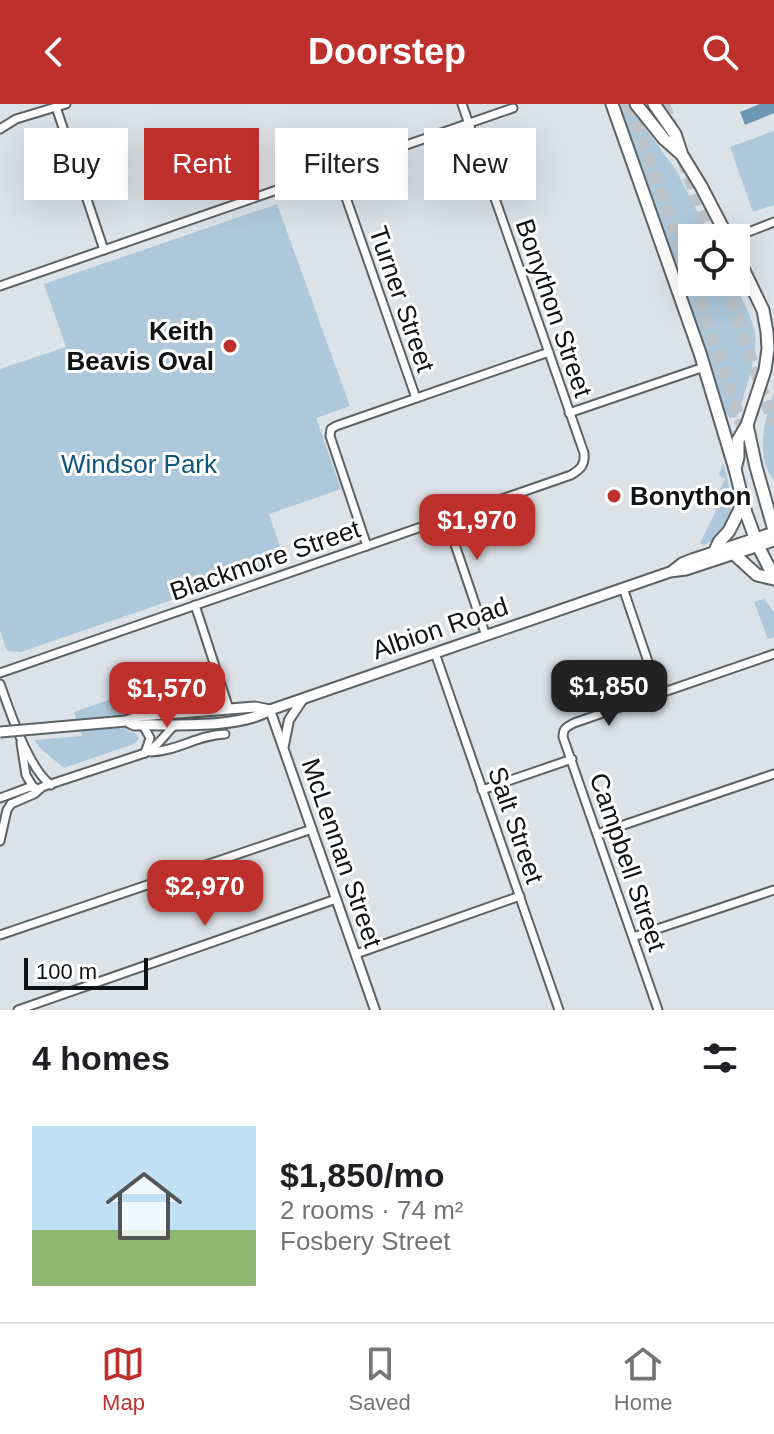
<!DOCTYPE html>
<meta charset="utf-8">
<style>
:root{--surface:#fff;--page:#f2f2f2;--text:#202124;--muted:#757577;--line:#e0e0e0;--accent:#be302b}
body{margin:0;font-family:Arial,sans-serif;background:var(--page);color:var(--text);height:100vh;display:flex;flex-direction:column;font-size:30px;white-space:nowrap}
*{box-sizing:border-box;margin:0}
p{font-size:26px;color:var(--muted)}
.icon{flex:none;width:44px;height:44px;fill:none;stroke:currentColor;stroke-width:2;stroke-linecap:round;stroke-linejoin:round}
.map{position:relative;height:906px;overflow:hidden}
.details{display:flex;flex-direction:column;background:var(--surface);flex:1}
.details>*{flex:none}
.banner{position:absolute;left:24px;top:24px;width:726px;height:72px;display:flex;gap:16px}
.tools{position:absolute;left:678px;top:120px;display:grid;gap:16px}
.tools a{display:grid;place-items:center;width:72px;height:72px;border-radius:0px;background:var(--surface);box-shadow:0 8px 32px #0002;font-size:40px}
.scale{position:absolute;left:24px;bottom:20px;width:124px;box-sizing:border-box;padding-left:8px;border:4px solid #101213;border-top:0;font-size:22px;line-height:28px;white-space:nowrap;color:#101213;-webkit-text-stroke:6px #fff;paint-order:stroke}
.price{position:absolute;translate:-50% -68px;padding:0 18px;border-radius:16px;background:var(--accent);color:#fff;font-size:26px;line-height:52px;filter:drop-shadow(0 2px 4px #0008)}
.price::after{content:'';position:absolute;left:50%;top:48px;width:24px;height:18px;margin-left:-12px;background:inherit;clip-path:polygon(0 0,100% 0,50% 100%)}
.price.on{background:#222;color:#fff}
ul{padding:0;list-style:none}
li{display:flex;align-items:center;gap:24px;height:200px;padding:0 32px}
li+li{border-top:2px solid var(--line)}
li span{display:grid;place-items:center;flex:none;width:224px;height:160px;border-radius:0px;color:#555}
li>.icon{margin-inline-start:auto}
span .icon{width:96px;height:96px;fill:#fffc;stroke-width:1}
li b{font-size:34px}
h2{display:flex;justify-content:space-between;align-items:center;height:96px;padding:0 32px;font-size:34px}
.pill{padding:0 28px;border-radius:0px;background:var(--surface);box-shadow:0 8px 32px #0002;font-size:28px;line-height:72px}
.pill.on{background:var(--accent);color:#fff}
header{display:flex;justify-content:space-between;align-items:center;height:104px;padding:0 32px;background:var(--accent);color:#fff;font-size:36px;font-weight:800}
.tabs{display:flex;justify-content:space-around;align-items:center;height:112px;border-top:2px solid var(--line);background:var(--surface);font-size:22px;color:var(--muted)}
.tabs a{display:grid;justify-items:center;gap:4px}
.tabs .on{color:var(--accent)}
.map>svg:first-child{display:block}
.green{fill:#adc8da}
.water{fill:#6e97b2}
.lines{fill:none;stroke-linecap:round;stroke-linejoin:round}
.motorway-tunnel{stroke:#bdc3c6;stroke-width:12;stroke-dasharray:12 6;stroke-linecap:butt}
.minor-casing{stroke:#5d6265;stroke-width:11}
.tertiary-casing{stroke:#5d6265;stroke-width:12}
.secondary-casing{stroke:#5d6265;stroke-width:13}
.trunk-casing{stroke:#5d6265;stroke-width:15}
.minor{stroke:#fff;stroke-width:7}
.tertiary{stroke:#fff;stroke-width:8}
.secondary{stroke:#fff;stroke-width:9}
.trunk{stroke:#fff;stroke-width:11}
.secondary-bridge-casing{stroke:#5d6265;stroke-width:13;stroke-linecap:butt}
.secondary-bridge{stroke:#fff;stroke-width:9}
.poi-dot{fill:#be302b;stroke:#fff;stroke-width:3}
.labels{text-anchor:middle;dominant-baseline:central;stroke-width:6;stroke-linejoin:round;paint-order:stroke}
.street-label{font-size:26px;fill:#101213;stroke:#fff}
.poi-label{font-size:26px;font-weight:bold;fill:#101213;stroke:#fff;text-anchor:end}
.park-label{font-size:26px;fill:#0c577b;stroke:#fff}
</style>
<header><svg class="icon" aria-label="back" viewBox="0 0 24 24"><path d="M15 5l-7 7 7 7"/></svg>Doorstep<svg class="icon" aria-label="search" viewBox="0 0 24 24"><circle cx="10" cy="10" r="6"/><path d="M15 15l6 6"/></svg></header>
<div class="map">
<svg width="774" height="906" viewBox="0 0 774 906">
<rect width="100%" height="100%" fill="#dce2e6"/>
<!-- green -->
<g class="green">
<path d="M 617,0 L 627,0 L 676,66 L 711,134 L 692,134 L 692,178 L 733,178 C 741,193 750,209 754,225 C 760,249 744,289 737,313 L 730,314 L 726,309 Z"/>
<path d="M 774,27 L 774,101 L 753,108 L 730,43 Z"/>
<path d="M 101,34 L 110,63 L 86,71 L 76,42 Z"/>
<path d="M 277,100 L 350,302 L 316,314 L 341,385 L 269,410 L 285,457 L 21,548 L 7,547 L 0,527 L 0,265 L 66,243 L 44,180 Z"/>
<path d="M 774,288 L 774,376 C 754,352 765,314 774,288 Z"/>
<path d="M 723,359 C 726,367 728,377 729,385 C 734,413 732,428 704,441 L 700,439 L 721,396 L 716,393 L 725,375 L 719,371 Z"/>
<path d="M 764,495 L 774,508 L 774,533 L 768,535 L 754,498 Z"/>
<path d="M 117,593 L 129,628 L 135,629 L 139,634 L 136,639 L 64,664 L 42,646 L 34,636 L 82,632 L 74,608 Z"/>
</g>
<!-- water -->
<path class="water" d="M 760,0 L 774,0 L 774,9 L 745,21 L 740,8 Z"/>
<g class="lines">
<!-- motorway-tunnel -->
<g class="motorway-tunnel">
<path d="M 629,0 L 692,174"/>
<path d="M 664,0 L 672,23"/>
<path d="M 683,56 L 710,134"/>
<path d="M 694,178 L 746,333"/>
<path d="M 725,178 L 774,321"/>
</g>
<!-- minor casing -->
<g class="minor-casing">
<g id="minor">
<path d="M 56,3 L 104,146"/>
<path d="M 0,25 L 16,15 L 66,0"/>
<path d="M 336,65 L 416,294"/>
<path d="M 733,134 L 774,118"/>
<path d="M 0,182 L 513,4"/>
<path d="M 569,309 L 704,263"/>
<path d="M 446,414 L 486,532"/>
<path d="M 367,442 L 330,332 L 331,325 L 336,322 L 549,248"/>
<path d="M 623,484 L 659,590"/>
<path d="M 195,501 L 229,605"/>
<path d="M 435,549 L 559,906"/>
<path d="M 0,569 L 571,371 C 581,365 585,361 584,349 L 462,0"/>
<path d="M 0,580 C 10,607 28,664 51,681"/>
<path d="M 143,621 L 150,634 L 145,649"/>
<path d="M 21,639 L 26,671 L 33,683"/>
<path d="M 151,648 C 178,647 197,631 225,630"/>
<path d="M 482,686 L 572,655"/>
<path d="M 0,694 L 30,683 L 36,684"/>
<path d="M 11,700 L 34,690 L 42,683 L 145,649 C 158,643 164,631 175,621"/>
<path d="M 597,730 L 774,670"/>
<path d="M 0,737 L 7,706 L 11,700"/>
<path d="M 0,831 L 312,725"/>
<path d="M 633,833 L 774,786"/>
<path d="M 356,850 L 520,792"/>
<path d="M 18,906 L 336,795"/>
<path d="M 658,906 L 563,633 C 563,624 567,623 574,619 L 774,550"/>
</g>
</g>
<!-- tertiary casing -->
<g class="tertiary-casing">
<g id="tertiary">
<path d="M 270,606 L 375,906"/>
<path d="M 284,641 L 289,616 L 303,595"/>
</g>
</g>
<!-- secondary casing -->
<g class="secondary-casing">
<g id="secondary">
<path d="M 673,466 L 682,459 L 692,455 L 774,428"/>
<path d="M 126,617 L 134,621 C 172,620 239,625 270,606 L 670,468 L 686,466 L 774,437"/>
<path d="M 126,617 L 140,612 L 255,603 L 270,606"/>
</g>
</g>
<!-- trunk casing -->
<g class="trunk-casing">
<g id="trunk">
<path d="M 612,0 L 700,249 L 735,365"/>
<path d="M 636,0 L 664,35 L 681,50"/>
<path d="M 654,0 L 675,30 L 682,51 L 701,82 L 728,134"/>
<path d="M 736,150 L 763,206 L 767,228 L 768,245 L 765,266 L 747,321 L 738,336 L 738,353 L 735,365 L 746,409 L 758,442 L 774,473"/>
<path d="M 747,321 L 756,363 L 774,426"/>
<path d="M 715,447 L 719,438 L 729,427 L 743,399"/>
<path d="M 734,450 L 757,471 L 774,475"/>
</g>
</g>
<!-- minor -->
<use href="#minor" class="minor"/>
<!-- tertiary -->
<use href="#tertiary" class="tertiary"/>
<!-- secondary -->
<use href="#secondary" class="secondary"/>
<!-- trunk -->
<use href="#trunk" class="trunk"/>
<!-- secondary-bridge casing -->
<g class="secondary-bridge-casing">
<path id="secondary-bridge" d="M 0,628 L 126,617"/>
</g>
<!-- secondary-bridge -->
<use href="#secondary-bridge" class="secondary-bridge"/>
</g>
<!-- markers -->
<g class="poi-dot">
<circle cx="230" cy="242" r="8"/>
<circle cx="614" cy="392" r="8"/>
</g>
<g class="labels">
<!-- street labels -->
<g class="street-label">
<text transform="translate(402 195) rotate(71)">Turner Street</text>
<text transform="translate(554 204) rotate(71)">Bonython Street</text>
<text transform="translate(265 456) rotate(-19)">Blackmore Street</text>
<text transform="translate(440 524) rotate(-19)">Albion Road</text>
<text transform="translate(516 721) rotate(71)">Salt Street</text>
<text transform="translate(342 749) rotate(71)">McLennan Street</text>
<text transform="translate(628 758) rotate(71)">Campbell Street</text>
</g>
<!-- poi labels -->
<g class="poi-label">
<text x="214" y="227">Keith<tspan x="214" dy="30">Beavis Oval</tspan></text>
<text x="630" y="392" text-anchor="start">Bonython</text>
</g>
<!-- park labels -->
<g class="park-label">
<text x="139" y="360">Windsor Park</text>
</g>
</g>
</svg>
<div class="tools">
<a><svg class="icon" aria-label="locate" viewBox="0 0 24 24"><circle cx="12" cy="12" r="6"/><path d="M12 2v4M12 18v4M2 12h4M18 12h4"/></svg></a>
</div>
<div class="scale">100 m</div>
<b class="price" style="left:477px;top:458px">$1,970</b>
<b class="price on" style="left:609px;top:624px">$1,850</b>
<b class="price" style="left:167px;top:626px">$1,570</b>
<b class="price" style="left:205px;top:824px">$2,970</b>
<div class="banner">
<a class="pill">Buy</a>
<a class="pill on">Rent</a>
<a class="pill">Filters</a>
<a class="pill">New</a>
</div>
</div>
<section class="details">
<h2>4 homes<svg class="icon" aria-label="filters" viewBox="0 0 24 24"><path d="M4 7h16M4 17h16"/><circle cx="9" cy="7" r="2"/><circle cx="15" cy="17" r="2"/></svg></h2>
<ul>
<li><span style="background:linear-gradient(#bfe0f5 65%,#8fb573 0)"><svg class="icon" aria-label="home" viewBox="0 0 24 24"><path d="M3 11l9-7 9 7M6 9v11h12V9"/></svg></span><div><b>$1,850/mo</b><p>2 rooms · 74 m²</p><p>Fosbery Street</p></div></li>
</ul>
</section>
<nav class="tabs">
<a class="on"><svg class="icon" aria-label="map" viewBox="0 0 24 24"><path d="M3 6l6-2 6 2 6-2v14l-6 2-6-2-6 2zM9 4v14M15 6v14"/></svg>Map</a>
<a><svg class="icon" aria-label="saved" viewBox="0 0 24 24"><path d="M7 4h10v16l-5-4-5 4z"/></svg>Saved</a>
<a><svg class="icon" aria-label="home" viewBox="0 0 24 24"><path d="M3 11l9-7 9 7M6 9v11h12V9"/></svg>Home</a>
</nav>
